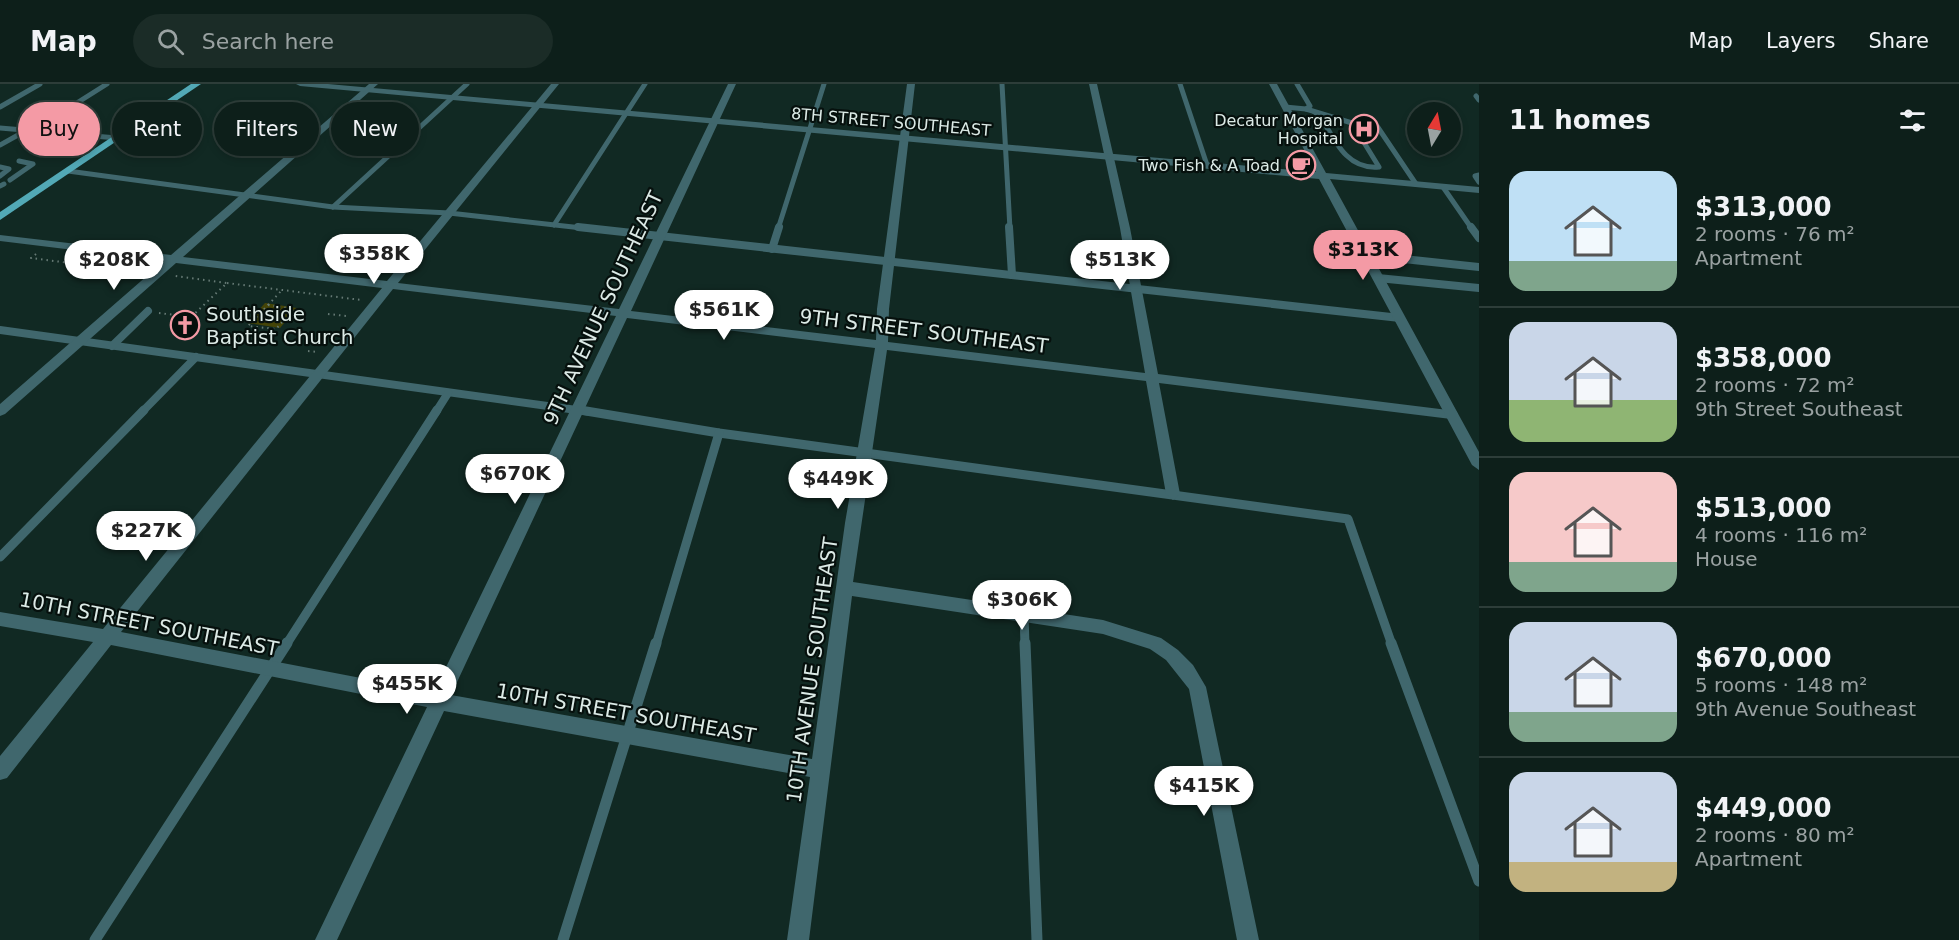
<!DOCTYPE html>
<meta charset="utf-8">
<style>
:root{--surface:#0d1f1a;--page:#1b2c27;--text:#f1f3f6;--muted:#9aa2a2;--line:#2d3d39;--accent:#f49aa5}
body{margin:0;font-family:"DejaVu Sans",sans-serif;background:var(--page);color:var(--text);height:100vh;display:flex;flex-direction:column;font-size:22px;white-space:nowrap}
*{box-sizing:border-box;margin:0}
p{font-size:20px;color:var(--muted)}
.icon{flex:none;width:33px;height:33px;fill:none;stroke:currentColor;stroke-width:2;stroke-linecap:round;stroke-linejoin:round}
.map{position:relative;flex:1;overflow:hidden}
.sheet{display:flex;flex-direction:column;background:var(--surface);width:480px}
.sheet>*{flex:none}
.banner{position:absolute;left:18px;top:18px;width:570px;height:54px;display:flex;gap:12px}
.needle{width:39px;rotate:10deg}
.tools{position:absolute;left:1407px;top:18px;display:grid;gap:12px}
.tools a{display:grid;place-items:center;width:54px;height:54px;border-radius:50%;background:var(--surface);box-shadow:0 3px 9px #0003,0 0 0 2px var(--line);font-size:30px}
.price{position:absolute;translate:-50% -51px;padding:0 14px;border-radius:21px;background:#fff;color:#222;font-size:20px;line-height:39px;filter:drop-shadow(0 2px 3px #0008)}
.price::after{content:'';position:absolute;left:50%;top:36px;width:18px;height:14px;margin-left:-9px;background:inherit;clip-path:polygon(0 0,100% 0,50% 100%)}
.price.active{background:var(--accent);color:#111}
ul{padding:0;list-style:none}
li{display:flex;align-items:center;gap:18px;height:150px;padding:0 30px}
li+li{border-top:2px solid var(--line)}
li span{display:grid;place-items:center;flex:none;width:168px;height:120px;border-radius:18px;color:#555}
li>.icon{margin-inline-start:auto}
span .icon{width:72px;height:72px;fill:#fffc;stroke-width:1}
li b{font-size:26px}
h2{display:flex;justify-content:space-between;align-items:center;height:72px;padding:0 30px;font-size:26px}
.pill{padding:0 21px;border-radius:27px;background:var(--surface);box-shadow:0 3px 9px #0003,0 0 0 2px var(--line);font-size:21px;line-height:54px}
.pill.active{background:var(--accent);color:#111}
header{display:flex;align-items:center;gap:36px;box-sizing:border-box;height:84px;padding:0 30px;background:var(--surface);border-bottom:2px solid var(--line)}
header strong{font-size:28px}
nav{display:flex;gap:33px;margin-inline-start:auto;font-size:21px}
.search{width:420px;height:54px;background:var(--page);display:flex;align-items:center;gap:15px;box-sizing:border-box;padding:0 21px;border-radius:33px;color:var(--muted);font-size:22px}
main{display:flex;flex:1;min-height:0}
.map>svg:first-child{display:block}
.green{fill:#444407}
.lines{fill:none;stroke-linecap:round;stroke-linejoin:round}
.path{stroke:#667a75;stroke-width:2;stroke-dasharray:1.5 4;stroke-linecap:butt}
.service-far3{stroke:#40676d;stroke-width:5}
.service-far2{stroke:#40676d;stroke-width:8}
.service-far1{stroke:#40676d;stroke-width:9}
.service{stroke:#40676d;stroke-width:11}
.minor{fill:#40676d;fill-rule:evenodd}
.tertiary{fill:#40676d;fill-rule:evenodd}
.primary{fill:#52a9b6;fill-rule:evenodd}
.labels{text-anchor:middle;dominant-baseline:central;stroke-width:4.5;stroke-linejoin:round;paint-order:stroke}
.far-poi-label{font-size:16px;fill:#dceae6;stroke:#06100d;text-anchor:end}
.far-street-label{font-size:16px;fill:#dceae6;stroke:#06100d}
.street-label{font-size:20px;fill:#dceae6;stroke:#06100d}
.poi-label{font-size:20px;fill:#dceae6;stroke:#06100d;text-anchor:start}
</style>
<header>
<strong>Map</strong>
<div class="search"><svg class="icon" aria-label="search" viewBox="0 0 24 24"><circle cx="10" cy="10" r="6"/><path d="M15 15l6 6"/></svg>Search here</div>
<nav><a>Map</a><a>Layers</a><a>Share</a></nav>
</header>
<main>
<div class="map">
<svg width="1479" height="856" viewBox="0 0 1479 856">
<rect width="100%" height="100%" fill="#112923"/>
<!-- green -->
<path class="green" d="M 265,219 L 266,219 L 297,224 L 280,244 L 247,239 Z"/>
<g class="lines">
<!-- path -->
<g class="path">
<path d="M 36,170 L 31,174 L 139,188"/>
<path d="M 227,199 L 361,216"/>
<path d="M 268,221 L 294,225 L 276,245 L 248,242 Z"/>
<path d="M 268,221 L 282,206"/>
<path d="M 159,229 L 191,233 L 227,199 L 175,192"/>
<path d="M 328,230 L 347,232"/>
<path d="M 308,267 L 318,268"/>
</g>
<!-- service-far3 -->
<g class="service-far3">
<path d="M 1002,0 L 1010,145"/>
<path d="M 1180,0 L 1207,81"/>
<path d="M 1476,12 L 1479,16"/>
<path d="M 0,23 L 40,0"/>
<path d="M 1285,23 L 1306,25 L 1310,22 L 1297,0"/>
<path d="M 1306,25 L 1352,39 L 1379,83 C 1347,86 1335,57 1321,33 L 1314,28"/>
<path d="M 53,34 L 107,0"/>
<path d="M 1377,42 L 1416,100"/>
<path d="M 0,44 L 117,54"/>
<path d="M 0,61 L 27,46"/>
<path d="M 0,83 L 9,85 L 0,92"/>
<path d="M 68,87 L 333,123 L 449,129 L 591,145"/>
<path d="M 1479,91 L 1475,92 L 1479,98"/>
<path d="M 10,96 L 33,80 L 19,77"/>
<path d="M 0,102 L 4,100"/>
<path d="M 1443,103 L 1472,145"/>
<path d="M 333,123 L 467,0"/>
<path d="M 554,141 L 645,0"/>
<path d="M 778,145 L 824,0"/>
</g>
<!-- service-far2 -->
<g class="service-far2">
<path d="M 578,143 L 1400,234"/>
<path d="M 1009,143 L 1012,191"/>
<path d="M 1471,143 L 1479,154"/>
<path d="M 772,165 L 779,143"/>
<path d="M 1366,171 L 1479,183"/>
<path d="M 1378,194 L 1479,204"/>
<path d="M 0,246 L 591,328"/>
<path d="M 112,262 L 148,227"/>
<path d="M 142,328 L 196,273"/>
<path d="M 436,328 L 448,309"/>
</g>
<!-- service-far1 -->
<g class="service-far1">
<path d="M 580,326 L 719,349 L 1348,435 L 1392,561"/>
<path d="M 0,473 L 144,326"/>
<path d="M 1024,530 L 1025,561"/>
<path d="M 286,561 L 437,326"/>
<path d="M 656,561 L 719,349"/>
</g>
<!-- service -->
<g class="service">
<path d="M 1025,559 L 1037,856"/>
<path d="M 1391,559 L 1479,797"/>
<path d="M 95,856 L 287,559"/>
<path d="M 563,856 L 656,559"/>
</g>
<!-- minor -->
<path class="minor" d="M 369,0 L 378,0 L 183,173 L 387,197 L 551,0 L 559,0 L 398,199 L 619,225 L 728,0 L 736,0 L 631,227 L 876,256 L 877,225 L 907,0 L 915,0 L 889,225 L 888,258 L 1145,289 L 1120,144 L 1089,0 L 1097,0 L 1130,144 L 1158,290 L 1456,327 L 1458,330 L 1451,335 L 1159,299 L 1180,410 L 1173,416 L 1166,410 L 1146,297 L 887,266 L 853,498 L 1103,536 L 1161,554 L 1178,566 L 1193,581 L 1206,603 L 1259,856 L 1237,856 L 1189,605 L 1166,576 L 1150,565 L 1103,550 L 852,512 L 809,856 L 787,856 L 810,693 L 444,627 L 337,856 L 315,856 L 427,623 L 111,561 L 7,694 L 0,696 L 0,672 L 93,558 L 0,542 L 0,528 L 103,545 L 382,204 L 176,179 L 5,330 L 0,332 L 0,320 L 164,177 L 0,157 L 0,151 L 171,171 ZM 393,205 L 616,232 L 434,608 L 121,548 ZM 627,234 L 875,264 L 845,439 L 812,675 L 451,611 Z"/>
<!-- tertiary -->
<path class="tertiary" d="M 296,0 L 328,0 L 1316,88 L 1269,0 L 1277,0 L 1326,89 L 1479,103 L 1479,109 L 1330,95 L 1479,368 L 1479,386 L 1472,381 L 1319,95 L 300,2 Z"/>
<!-- primary -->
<path class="primary" d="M 191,0 L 201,0 L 0,136 L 0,128 Z"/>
</g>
<!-- icons -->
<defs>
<g id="hospital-ring" transform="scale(1.5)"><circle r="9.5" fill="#06100d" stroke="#f49aa5" stroke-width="1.5"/><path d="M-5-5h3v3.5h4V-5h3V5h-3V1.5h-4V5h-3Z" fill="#f49aa5"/></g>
<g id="cafe-ring" transform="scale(1.5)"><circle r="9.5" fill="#06100d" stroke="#f49aa5" stroke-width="1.5"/><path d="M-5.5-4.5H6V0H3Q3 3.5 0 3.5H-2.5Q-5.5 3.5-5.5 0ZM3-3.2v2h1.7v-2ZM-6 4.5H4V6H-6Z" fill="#f49aa5"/></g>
<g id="church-ring" transform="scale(1.5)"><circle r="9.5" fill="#06100d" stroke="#f49aa5" stroke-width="1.5"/><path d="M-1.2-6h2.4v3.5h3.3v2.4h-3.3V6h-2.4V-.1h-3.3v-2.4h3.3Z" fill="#f49aa5"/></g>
</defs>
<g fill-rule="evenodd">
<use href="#hospital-ring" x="1364" y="45"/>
<use href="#cafe-ring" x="1301" y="81"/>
<use href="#church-ring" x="185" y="241"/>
</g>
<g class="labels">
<!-- far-poi labels -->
<g class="far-poi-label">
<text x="1343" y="36">Decatur Morgan<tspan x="1343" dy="18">Hospital</tspan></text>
<text x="1280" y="81">Two Fish &amp; A Toad</text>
</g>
<!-- far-street labels -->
<g class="far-street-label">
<text transform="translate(891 38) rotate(5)">8TH STREET SOUTHEAST</text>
</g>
<!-- street labels -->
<g class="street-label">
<text transform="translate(603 224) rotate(-65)">9TH AVENUE SOUTHEAST</text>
<text transform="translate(924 247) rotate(7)">9TH STREET SOUTHEAST</text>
<text transform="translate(149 540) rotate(11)">10TH STREET SOUTHEAST</text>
<text transform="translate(812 586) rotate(-82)">10TH AVENUE SOUTHEAST</text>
<text transform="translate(626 629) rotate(10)">10TH STREET SOUTHEAST</text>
</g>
<!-- poi labels -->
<g class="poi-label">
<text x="206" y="230">Southside<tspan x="206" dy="23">Baptist Church</tspan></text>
</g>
</g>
</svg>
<div class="tools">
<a><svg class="needle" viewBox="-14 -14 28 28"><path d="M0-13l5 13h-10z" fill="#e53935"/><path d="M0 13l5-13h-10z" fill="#9aa2a2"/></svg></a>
</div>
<b class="price active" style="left:1363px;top:197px">$313K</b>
<b class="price" style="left:374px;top:201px">$358K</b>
<b class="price" style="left:114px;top:207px">$208K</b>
<b class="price" style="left:1120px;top:207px">$513K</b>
<b class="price" style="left:724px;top:257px">$561K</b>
<b class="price" style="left:515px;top:421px">$670K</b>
<b class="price" style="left:838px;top:426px">$449K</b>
<b class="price" style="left:146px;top:478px">$227K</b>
<b class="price" style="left:1022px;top:547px">$306K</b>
<b class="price" style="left:407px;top:631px">$455K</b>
<b class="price" style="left:1204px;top:733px">$415K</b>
<div class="banner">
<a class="pill active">Buy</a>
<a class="pill">Rent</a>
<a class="pill">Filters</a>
<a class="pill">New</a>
</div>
</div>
<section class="sheet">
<h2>11 homes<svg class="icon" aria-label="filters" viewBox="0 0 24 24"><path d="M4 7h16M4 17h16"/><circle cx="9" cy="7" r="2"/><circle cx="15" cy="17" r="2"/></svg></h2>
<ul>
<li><span style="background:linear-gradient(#bfe0f5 75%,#7fa58c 0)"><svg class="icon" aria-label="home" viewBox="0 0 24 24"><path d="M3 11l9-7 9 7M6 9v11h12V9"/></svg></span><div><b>$313,000</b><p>2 rooms · 76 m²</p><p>Apartment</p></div></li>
<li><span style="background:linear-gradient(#c9d6e8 65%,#8fb573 0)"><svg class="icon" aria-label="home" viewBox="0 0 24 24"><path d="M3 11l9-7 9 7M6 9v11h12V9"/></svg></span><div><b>$358,000</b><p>2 rooms · 72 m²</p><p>9th Street Southeast</p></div></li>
<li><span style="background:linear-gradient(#f6c9c9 75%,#7fa58c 0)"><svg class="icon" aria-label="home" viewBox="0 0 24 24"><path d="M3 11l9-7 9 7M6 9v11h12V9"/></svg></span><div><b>$513,000</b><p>4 rooms · 116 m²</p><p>House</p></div></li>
<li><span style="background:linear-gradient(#c9d6e8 75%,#7fa58c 0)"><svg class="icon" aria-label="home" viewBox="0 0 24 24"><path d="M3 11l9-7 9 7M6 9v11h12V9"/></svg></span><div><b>$670,000</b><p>5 rooms · 148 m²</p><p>9th Avenue Southeast</p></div></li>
<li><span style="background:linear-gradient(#c9d6e8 75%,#c2b280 0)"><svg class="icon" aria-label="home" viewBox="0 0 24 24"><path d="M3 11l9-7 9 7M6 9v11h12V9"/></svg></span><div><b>$449,000</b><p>2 rooms · 80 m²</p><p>Apartment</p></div></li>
</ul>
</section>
</main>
